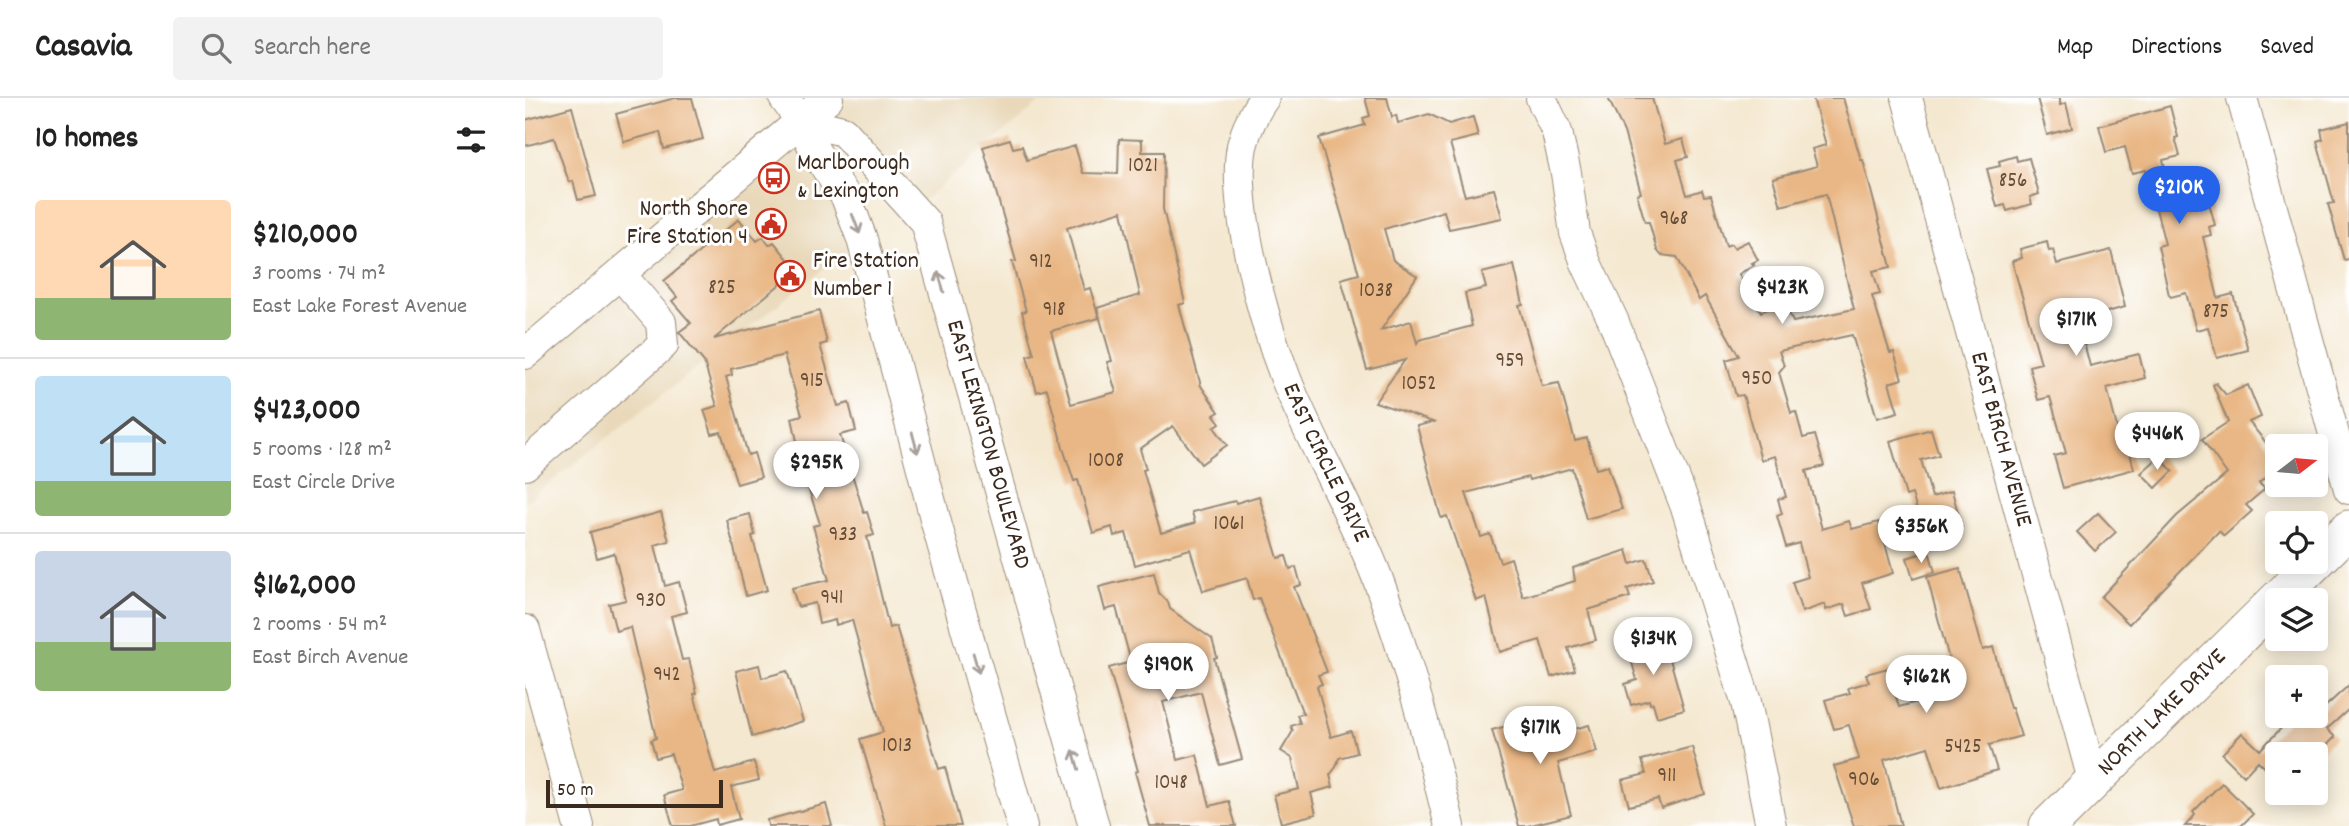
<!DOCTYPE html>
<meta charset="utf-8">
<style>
:root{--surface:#fff;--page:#f2f2f2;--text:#222;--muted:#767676;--line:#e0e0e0;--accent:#2563eb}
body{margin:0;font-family:Dekko,sans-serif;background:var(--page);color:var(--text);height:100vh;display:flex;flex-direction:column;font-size:26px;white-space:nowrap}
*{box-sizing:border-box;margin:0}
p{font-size:23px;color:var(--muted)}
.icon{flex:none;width:38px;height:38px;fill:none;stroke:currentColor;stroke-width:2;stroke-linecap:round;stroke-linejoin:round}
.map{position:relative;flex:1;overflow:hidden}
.drawer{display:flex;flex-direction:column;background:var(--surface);width:525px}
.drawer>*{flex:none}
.needle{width:46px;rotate:74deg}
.controls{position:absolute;left:1740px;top:336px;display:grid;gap:14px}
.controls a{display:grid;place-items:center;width:63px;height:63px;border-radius:7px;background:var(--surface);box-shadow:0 4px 18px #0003;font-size:35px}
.scale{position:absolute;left:21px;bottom:18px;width:177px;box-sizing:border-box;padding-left:7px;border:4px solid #3b2a1e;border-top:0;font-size:19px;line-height:24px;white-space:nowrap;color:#3b2a1e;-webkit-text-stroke:5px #fff;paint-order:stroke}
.price{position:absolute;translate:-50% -60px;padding:0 16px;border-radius:24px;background:#fff;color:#222;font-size:23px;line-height:46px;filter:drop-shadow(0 2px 4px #0008)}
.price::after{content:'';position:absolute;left:50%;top:42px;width:21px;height:16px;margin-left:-10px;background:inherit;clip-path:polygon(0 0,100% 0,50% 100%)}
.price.on{background:var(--accent);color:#fff}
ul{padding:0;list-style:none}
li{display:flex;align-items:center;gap:21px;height:175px;padding:0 35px}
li+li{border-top:2px solid var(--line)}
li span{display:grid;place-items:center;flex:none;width:196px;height:140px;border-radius:7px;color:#555}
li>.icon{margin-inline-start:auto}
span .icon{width:84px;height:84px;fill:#fffc;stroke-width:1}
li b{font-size:30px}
h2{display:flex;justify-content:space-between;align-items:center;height:84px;padding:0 35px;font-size:30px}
header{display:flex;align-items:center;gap:42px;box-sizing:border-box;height:98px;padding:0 35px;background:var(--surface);border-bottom:2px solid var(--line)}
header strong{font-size:33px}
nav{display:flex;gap:38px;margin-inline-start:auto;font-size:24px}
.search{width:490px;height:63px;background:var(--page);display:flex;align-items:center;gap:18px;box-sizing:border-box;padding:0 24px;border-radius:7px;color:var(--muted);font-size:26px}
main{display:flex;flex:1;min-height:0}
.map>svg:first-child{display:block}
.built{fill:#e9d9ba}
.building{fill:#e9b785;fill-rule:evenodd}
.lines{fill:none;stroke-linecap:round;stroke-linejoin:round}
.minor-casing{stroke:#988977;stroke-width:32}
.major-casing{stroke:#988977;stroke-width:39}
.minor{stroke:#fff;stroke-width:30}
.major{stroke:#fff;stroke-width:37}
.oneway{stroke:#a79f9a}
.labels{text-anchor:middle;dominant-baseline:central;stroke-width:6;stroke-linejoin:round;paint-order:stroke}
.number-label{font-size:21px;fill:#664d38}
.poi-label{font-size:24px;fill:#3b2a1e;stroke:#fff;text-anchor:start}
.street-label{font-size:24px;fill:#3b2a1e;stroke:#fff}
</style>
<header>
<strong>Casavia</strong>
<div class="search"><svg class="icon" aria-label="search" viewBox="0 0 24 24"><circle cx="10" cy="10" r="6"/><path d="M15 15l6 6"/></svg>Search here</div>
<nav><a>Map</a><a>Directions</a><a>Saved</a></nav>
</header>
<main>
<section class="drawer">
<h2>10 homes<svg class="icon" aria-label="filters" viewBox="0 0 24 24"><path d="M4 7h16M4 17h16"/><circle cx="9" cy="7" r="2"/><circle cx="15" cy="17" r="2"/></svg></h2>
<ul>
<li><span style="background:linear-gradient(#ffd9b3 70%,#8fb573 0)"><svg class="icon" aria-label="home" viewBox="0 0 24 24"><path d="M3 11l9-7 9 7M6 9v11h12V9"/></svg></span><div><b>$210,000</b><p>3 rooms · 74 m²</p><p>East Lake Forest Avenue</p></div></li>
<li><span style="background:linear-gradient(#bfe0f5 75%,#8fb573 0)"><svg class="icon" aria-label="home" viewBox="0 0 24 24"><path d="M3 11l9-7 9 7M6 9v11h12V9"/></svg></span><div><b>$423,000</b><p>5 rooms · 128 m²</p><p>East Circle Drive</p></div></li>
<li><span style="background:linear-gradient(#c9d6e8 65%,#8fb573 0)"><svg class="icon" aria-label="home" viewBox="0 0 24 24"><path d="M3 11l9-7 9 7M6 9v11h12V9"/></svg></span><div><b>$162,000</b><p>2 rooms · 54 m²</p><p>East Birch Avenue</p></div></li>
</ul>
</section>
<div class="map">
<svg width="1824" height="728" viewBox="0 0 1824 728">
<rect width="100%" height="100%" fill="#fff"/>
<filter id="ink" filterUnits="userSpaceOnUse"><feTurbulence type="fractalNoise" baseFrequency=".0143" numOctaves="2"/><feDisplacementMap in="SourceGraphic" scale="14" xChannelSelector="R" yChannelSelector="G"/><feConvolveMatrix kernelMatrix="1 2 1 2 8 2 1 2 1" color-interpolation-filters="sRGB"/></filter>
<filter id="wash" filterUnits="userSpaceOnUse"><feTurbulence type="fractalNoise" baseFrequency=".00686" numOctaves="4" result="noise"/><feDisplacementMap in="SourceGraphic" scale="28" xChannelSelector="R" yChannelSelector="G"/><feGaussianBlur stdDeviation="1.57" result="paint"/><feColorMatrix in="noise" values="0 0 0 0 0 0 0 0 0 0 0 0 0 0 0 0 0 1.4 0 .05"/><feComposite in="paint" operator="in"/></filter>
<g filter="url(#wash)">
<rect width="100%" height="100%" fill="#f4e8d0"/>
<!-- built -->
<path class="built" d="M 303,0 L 520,0 L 400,101 L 388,109 L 319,33 L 277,23 L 337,141 L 0,404 L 0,256 Z"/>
<g id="blocks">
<!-- building -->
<g class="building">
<path d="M 150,0 L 167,0 L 178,41 L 139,51 L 135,34 L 99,44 L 91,16 Z"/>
<path d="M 840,0 L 862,0 L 867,19 L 871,17 L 873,25 L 904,16 L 924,26 L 948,19 L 953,38 L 925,45 L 940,98 L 969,91 L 977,120 L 924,131 L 919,113 L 859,131 L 868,162 L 892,178 L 856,232 L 886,223 L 892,245 L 894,242 L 947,228 L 940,195 L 961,190 L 957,175 L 989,167 L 998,206 L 994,207 L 1017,288 L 1034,285 L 1050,343 L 1062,340 L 1071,371 L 1083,368 L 1097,411 L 1061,421 L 1047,370 L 1004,382 L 1003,379 L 941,395 L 956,439 L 965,436 L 975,464 L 986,460 L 998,499 L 1050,483 L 1048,470 L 1102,452 L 1106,466 L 1121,461 L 1128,483 L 1102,491 L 1105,499 L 1063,512 L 1071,542 L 1043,550 L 1050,572 L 1026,579 L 1015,542 L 975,554 L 961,499 L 951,503 L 922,418 L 916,420 L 892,328 L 908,324 L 850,304 L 880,262 L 842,272 L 816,181 L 834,176 L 794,40 L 840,27 L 838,20 L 845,18 Z"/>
<path d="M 1083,0 L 1127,0 L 1140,46 L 1158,41 L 1163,59 L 1152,62 L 1162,97 L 1177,92 L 1179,98 L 1186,97 L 1201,148 L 1206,146 L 1209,150 L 1223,143 L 1233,162 L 1227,165 L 1229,167 L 1214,176 L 1236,214 L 1258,203 L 1268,224 L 1329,211 L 1301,96 L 1256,108 L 1248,80 L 1292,68 L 1287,51 L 1301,47 L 1288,0 L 1318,0 L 1336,62 L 1338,62 L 1366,169 L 1348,173 L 1355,196 L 1347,198 L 1365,255 L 1369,254 L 1377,281 L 1364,285 L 1373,314 L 1352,320 L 1327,237 L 1254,253 L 1259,268 L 1254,274 L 1266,315 L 1271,314 L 1278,340 L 1290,337 L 1299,368 L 1281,373 L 1297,431 L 1324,423 L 1327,431 L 1354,424 L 1368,475 L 1337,485 L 1346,511 L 1323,518 L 1319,506 L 1301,512 L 1300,506 L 1277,514 L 1267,484 L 1283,479 L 1274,445 L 1261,449 L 1252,418 L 1257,416 L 1253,401 L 1261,399 L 1250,358 L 1236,362 L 1218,297 L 1211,298 L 1201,262 L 1214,258 L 1180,198 L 1174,202 L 1152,159 L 1136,157 L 1132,152 L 1124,124 L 1120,124 L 1112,96 L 1116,95 L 1099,34 Z"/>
<path d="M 1512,0 L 1535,0 L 1535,7 L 1541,5 L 1547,30 L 1522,37 Z"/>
<path d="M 1645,8 L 1653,39 L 1650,40 L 1655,58 L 1638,62 L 1648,98 L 1680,90 L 1690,127 L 1684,129 L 1686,137 L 1678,139 L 1693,200 L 1708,196 L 1723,252 L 1692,260 L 1683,229 L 1671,232 L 1661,195 L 1646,199 L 1644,197 L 1633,148 L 1640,146 L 1621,72 L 1607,75 L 1600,49 L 1581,54 L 1574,28 Z"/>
<path d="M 47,9 L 71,98 L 53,102 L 48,83 L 44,84 L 29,40 L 0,48 L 0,22 Z"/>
<path d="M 1824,24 L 1824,161 L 1819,162 L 1803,106 L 1809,105 L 1792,43 L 1798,41 L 1796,31 Z"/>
<path d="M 485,41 L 488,50 L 497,48 L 502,62 L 550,48 L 558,75 L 593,76 L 594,41 L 617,42 L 617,54 L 639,54 L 638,111 L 660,205 L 654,207 L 676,288 L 694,314 L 689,317 L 695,325 L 689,329 L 702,347 L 676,366 L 648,328 L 615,351 L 621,371 L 618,372 L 636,435 L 670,425 L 667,414 L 710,403 L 711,405 L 734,398 L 753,460 L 761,458 L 765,471 L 771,469 L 776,487 L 769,489 L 802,574 L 793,577 L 797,586 L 792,588 L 806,639 L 826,633 L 832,655 L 814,660 L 811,669 L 805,677 L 808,689 L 786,695 L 791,716 L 756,725 L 749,697 L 774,691 L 767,660 L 756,653 L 768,633 L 766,628 L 775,625 L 772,617 L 778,616 L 734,500 L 728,502 L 722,480 L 678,493 L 665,451 L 610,467 L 601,435 L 589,438 L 587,429 L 568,435 L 553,382 L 549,383 L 538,350 L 522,291 L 512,294 L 502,258 L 509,256 L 497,214 L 501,213 L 487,164 L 491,163 L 458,49 ZM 597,113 L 615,197 L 572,210 L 587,263 L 582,264 L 591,294 L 546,306 L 526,233 L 574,220 L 565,190 L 559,192 L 542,130 Z"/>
<path d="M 1491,58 L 1492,63 L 1504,60 L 1514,96 L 1505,99 L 1507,106 L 1482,113 L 1480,107 L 1472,109 L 1462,71 L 1475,68 L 1474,63 Z"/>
<path d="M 214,121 L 232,143 L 238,139 L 244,147 L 249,144 L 272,172 L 189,241 L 294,213 L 302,245 L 295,247 L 313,308 L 324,305 L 331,333 L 315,337 L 339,415 L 342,414 L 349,437 L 342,439 L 364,530 L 371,528 L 414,671 L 420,669 L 436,728 L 361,728 L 335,641 L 358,634 L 327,522 L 311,527 L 310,522 L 294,526 L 290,505 L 273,509 L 267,490 L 304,482 L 288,428 L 295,426 L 279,376 L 267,320 L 277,317 L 259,257 L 206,271 L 207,277 L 201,279 L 223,357 L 229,355 L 236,379 L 212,386 L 196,334 L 187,336 L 179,312 L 192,308 L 179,264 L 154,234 L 166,225 L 147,203 L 152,199 L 139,183 Z"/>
<path d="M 1522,144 L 1524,153 L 1528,152 L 1532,166 L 1586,152 L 1600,209 L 1553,222 L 1565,268 L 1614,256 L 1620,280 L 1582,290 L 1595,341 L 1601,339 L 1609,371 L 1538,390 L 1529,358 L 1541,355 L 1525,299 L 1513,302 L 1504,268 L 1516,265 L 1487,163 L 1497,160 L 1495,151 Z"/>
<path d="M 1691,285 L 1701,297 L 1723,287 L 1736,319 L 1724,324 L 1752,358 L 1752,370 L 1734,385 L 1740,391 L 1721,407 L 1727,413 L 1699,438 L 1694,433 L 1604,526 L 1576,499 L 1652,418 L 1702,376 L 1677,341 L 1703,324 L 1688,287 Z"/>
<path d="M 1406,331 L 1414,357 L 1396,362 L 1407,399 L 1427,393 L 1437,429 L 1400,439 L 1387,396 L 1381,398 L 1365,343 Z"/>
<path d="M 1634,359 L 1648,373 L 1631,390 L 1616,375 Z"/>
<path d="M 136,414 L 144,443 L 130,447 L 140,488 L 154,484 L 162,514 L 146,518 L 157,562 L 164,561 L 172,595 L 169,596 L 190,675 L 229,664 L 234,682 L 206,689 L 214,721 L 192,727 L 191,721 L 165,728 L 148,728 L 139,697 L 157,692 L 146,656 L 131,660 L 126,642 L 131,640 L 105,529 L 91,533 L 84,506 L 101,502 L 89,455 L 72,460 L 65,434 Z"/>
<path d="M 1573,415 L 1591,434 L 1570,453 L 1552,434 Z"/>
<path d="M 225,416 L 230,437 L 227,438 L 242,492 L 221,498 L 202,422 Z"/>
<path d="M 1404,453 L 1410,474 L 1388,481 L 1382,460 Z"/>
<path d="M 1435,470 L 1458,552 L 1468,549 L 1485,610 L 1487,610 L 1496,638 L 1464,647 L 1472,672 L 1416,690 L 1403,649 L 1359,662 L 1376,728 L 1329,728 L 1309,668 L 1334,661 L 1324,627 L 1309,631 L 1300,602 L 1325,595 L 1323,590 L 1344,584 L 1341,576 L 1363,570 L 1374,609 L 1417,597 L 1415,586 L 1424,583 L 1419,563 L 1424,561 L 1402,479 Z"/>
<path d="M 629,475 L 634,495 L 643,504 L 645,511 L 687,541 L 692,559 L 689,560 L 717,661 L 695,667 L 676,594 L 638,604 L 653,662 L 672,657 L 685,708 L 704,703 L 711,728 L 625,728 L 610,674 L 613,673 L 584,570 L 606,564 L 591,509 L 580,512 L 574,489 Z"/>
<path d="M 1124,534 L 1130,558 L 1143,554 L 1159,611 L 1132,619 L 1128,605 L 1125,606 L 1124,602 L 1106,607 L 1100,586 L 1112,582 L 1100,541 Z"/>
<path d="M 234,567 L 237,580 L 262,573 L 278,623 L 227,639 L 211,573 Z"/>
<path d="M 1824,587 L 1824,611 L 1802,631 L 1810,639 L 1794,656 L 1752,656 L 1752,681 L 1733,663 L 1719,678 L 1697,656 L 1717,635 L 1735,652 L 1768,618 L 1790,618 Z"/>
<path d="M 1030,615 L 1035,635 L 1064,627 L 1072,654 L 1033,665 L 1046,717 L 1002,728 L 994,728 L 967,632 Z"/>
<path d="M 1167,649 L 1180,696 L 1136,710 L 1133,701 L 1104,708 L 1097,682 L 1121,676 L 1117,662 Z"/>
<path d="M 1697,685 L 1728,716 L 1716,728 L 1660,728 L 1670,717 L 1668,714 Z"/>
<path d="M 301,706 L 307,728 L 243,728 L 242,722 Z"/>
</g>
</g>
</g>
<g filter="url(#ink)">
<use href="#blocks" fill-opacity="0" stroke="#988977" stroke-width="2"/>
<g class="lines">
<!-- minor casing -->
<g class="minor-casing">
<g id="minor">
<path d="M 259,0 L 276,23 L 291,55 L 321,99 L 337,141 L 412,428 L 497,728"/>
<path id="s1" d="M 739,0 C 729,14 721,32 717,48 C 706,107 739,225 761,281 C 788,349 826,411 852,479 C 883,561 904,643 925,728"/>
<path d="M 1016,0 L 1032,34 L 1041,75 L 1050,135 L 1061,165 L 1088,222 L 1162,412 L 1221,604 L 1246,728"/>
<path id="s2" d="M 1382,0 L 1568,682"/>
<path d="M 1717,0 L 1824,391"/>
<path id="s3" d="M 276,23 L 318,33 L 400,124 L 569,728"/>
<path d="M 0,256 L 303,0"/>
<path d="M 0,367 L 138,247 L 136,224 L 96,177"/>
<path d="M 0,532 L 54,728"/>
</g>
</g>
<!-- major casing -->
<g class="major-casing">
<g id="major">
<path id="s4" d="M 1523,728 L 1824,431"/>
</g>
</g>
<!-- minor -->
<use href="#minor" class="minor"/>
<!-- major -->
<use href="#major" class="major"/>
</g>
<!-- one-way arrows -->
<defs><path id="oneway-shaft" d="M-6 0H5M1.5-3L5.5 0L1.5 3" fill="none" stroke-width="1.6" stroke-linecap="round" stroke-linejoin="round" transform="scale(1.75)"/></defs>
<g class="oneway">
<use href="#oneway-shaft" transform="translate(331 126) rotate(69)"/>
<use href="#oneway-shaft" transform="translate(416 184) rotate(-106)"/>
<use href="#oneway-shaft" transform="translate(390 345) rotate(75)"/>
<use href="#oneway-shaft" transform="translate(451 565) rotate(74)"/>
<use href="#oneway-shaft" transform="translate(551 662) rotate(-106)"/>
</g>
</g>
<!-- icons -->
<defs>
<g id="bus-ring" transform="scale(1.575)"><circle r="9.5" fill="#fff" stroke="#c8321e" stroke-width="1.5"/><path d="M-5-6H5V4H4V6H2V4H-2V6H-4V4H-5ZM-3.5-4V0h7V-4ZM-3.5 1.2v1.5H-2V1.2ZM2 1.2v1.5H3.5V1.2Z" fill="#c8321e"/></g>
<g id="civic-ring" transform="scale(1.575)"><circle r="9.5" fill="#fff" stroke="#c8321e" stroke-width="1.5"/><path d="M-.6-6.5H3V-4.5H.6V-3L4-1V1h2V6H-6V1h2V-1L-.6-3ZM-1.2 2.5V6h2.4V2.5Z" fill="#c8321e"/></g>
</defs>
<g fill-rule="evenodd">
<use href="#bus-ring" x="249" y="80"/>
<use href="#civic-ring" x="246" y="126"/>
<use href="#civic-ring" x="265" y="178"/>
</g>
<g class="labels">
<!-- number labels -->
<g class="number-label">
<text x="618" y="69">1021</text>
<text x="1488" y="84">856</text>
<text x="1149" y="122">968</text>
<text x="516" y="165">912</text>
<text x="197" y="191">825</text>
<text x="851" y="194">1038</text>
<text x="529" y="213">918</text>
<text x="1691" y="215">875</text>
<text x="985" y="264">959</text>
<text x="1232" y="282">950</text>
<text x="287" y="284">915</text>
<text x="894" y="287">1052</text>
<text x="581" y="364">1008</text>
<text x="704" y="427">1061</text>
<text x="318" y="438">933</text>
<text x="307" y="501">941</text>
<text x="126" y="504">930</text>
<text x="142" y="578">942</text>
<text x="372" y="649">1013</text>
<text x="1438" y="650">5425</text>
<text x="1142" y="679">911</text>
<text x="1339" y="683">906</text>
<text x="646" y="686">1048</text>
</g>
<!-- poi labels -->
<g class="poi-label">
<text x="272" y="66">Marlborough<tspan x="272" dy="28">&amp; Lexington</tspan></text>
<text x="223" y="112" text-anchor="end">North Shore<tspan x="223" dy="28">Fire Station 4</tspan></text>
<text x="288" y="164">Fire Station<tspan x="288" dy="28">Number 1</tspan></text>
</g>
<!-- street labels -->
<g class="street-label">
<text stroke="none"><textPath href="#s2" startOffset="354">EAST BIRCH AVENUE</textPath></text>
<text stroke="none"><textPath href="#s3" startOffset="397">EAST LEXINGTON BOULEVARD</textPath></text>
<text stroke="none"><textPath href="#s1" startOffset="385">EAST CIRCLE DRIVE</textPath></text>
<text stroke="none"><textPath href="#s4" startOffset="161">NORTH LAKE DRIVE</textPath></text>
</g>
</g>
</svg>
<div class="controls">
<a><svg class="needle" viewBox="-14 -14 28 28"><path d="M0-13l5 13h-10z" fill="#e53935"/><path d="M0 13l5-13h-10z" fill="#767676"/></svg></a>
<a><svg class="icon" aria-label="locate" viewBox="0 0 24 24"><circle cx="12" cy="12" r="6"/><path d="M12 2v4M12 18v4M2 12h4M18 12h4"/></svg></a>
<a><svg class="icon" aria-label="layers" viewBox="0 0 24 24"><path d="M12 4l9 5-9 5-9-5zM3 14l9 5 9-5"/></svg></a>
<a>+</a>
<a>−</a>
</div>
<div class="scale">50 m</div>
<b class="price on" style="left:1654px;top:128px">$210K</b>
<b class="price" style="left:1257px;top:228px">$423K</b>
<b class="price" style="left:1551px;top:260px">$171K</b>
<b class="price" style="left:1632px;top:374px">$446K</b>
<b class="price" style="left:291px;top:403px">$295K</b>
<b class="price" style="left:1396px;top:467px">$356K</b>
<b class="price" style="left:1128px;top:579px">$134K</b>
<b class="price" style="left:643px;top:605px">$190K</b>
<b class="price" style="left:1401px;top:617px">$162K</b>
<b class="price" style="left:1015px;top:668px">$171K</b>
</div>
</main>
